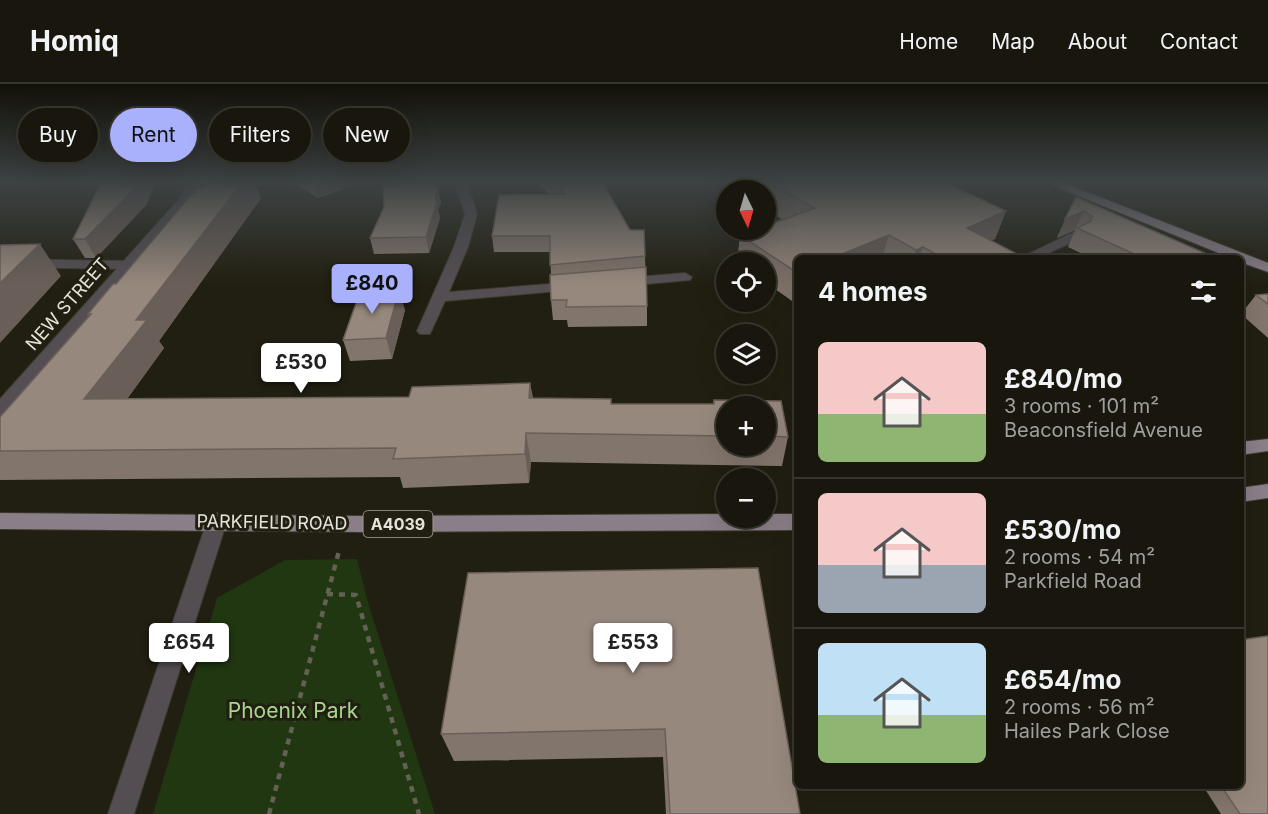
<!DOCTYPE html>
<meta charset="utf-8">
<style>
:root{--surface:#19170d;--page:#26241b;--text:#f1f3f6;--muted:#9f9f9d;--line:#37362e;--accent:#a9b0fc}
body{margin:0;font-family:Inter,sans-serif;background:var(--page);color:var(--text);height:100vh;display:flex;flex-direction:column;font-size:22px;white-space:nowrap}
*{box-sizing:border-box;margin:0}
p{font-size:20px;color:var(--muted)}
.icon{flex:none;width:33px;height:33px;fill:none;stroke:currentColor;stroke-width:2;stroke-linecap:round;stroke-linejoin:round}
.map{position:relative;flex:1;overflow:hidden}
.drawer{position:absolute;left:794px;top:171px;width:450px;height:534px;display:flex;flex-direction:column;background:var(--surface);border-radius:9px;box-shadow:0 6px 24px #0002,0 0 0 2px var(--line)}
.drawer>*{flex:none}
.top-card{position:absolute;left:18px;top:24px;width:570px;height:54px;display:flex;gap:12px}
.needle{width:39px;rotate:175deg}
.fabs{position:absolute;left:716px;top:96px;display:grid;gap:12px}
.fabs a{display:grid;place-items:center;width:60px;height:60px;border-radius:50%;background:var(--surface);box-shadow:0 6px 24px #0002,0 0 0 2px var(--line);font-size:30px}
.price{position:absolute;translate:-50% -51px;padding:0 14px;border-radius:6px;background:#fff;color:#222;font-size:20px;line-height:39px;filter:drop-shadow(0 2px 3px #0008)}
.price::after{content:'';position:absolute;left:50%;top:36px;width:18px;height:14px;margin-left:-9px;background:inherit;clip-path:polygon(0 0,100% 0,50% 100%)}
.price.selected{background:var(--accent);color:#111}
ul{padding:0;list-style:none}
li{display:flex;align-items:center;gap:18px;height:150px;padding:0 24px}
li+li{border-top:2px solid var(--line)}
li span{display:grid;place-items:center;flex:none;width:168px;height:120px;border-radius:9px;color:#555}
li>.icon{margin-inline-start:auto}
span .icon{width:72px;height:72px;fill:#fffc;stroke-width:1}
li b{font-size:26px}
h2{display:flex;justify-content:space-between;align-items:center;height:72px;padding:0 24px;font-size:26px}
.tag{padding:0 21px;border-radius:27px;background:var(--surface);box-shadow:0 6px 24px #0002,0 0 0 2px var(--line);font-size:21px;line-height:54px}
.tag.selected{background:var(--accent);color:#111}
header{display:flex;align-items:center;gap:36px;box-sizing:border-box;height:84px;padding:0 30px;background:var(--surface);border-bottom:2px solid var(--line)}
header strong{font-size:28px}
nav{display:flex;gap:33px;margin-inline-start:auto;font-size:21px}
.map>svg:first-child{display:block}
.green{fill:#203711}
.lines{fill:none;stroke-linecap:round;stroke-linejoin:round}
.lane-casing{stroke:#3c3a2d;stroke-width:2}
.street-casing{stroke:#3c3a2d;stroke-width:2}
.primary-casing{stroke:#3c3a2d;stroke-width:2}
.path{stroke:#636154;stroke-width:4.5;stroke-dasharray:6 6;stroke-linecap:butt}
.lane{fill:#544e53;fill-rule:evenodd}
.street{fill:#544e53;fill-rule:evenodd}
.primary{fill:#8a7e88;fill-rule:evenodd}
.wall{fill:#82756c;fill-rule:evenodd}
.shaded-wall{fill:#6a5f58}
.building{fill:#97887d;stroke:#6a5f58;stroke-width:1.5}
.labels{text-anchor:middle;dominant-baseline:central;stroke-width:6;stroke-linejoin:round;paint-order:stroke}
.shield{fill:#211f11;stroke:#aaa89e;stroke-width:1.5}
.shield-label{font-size:16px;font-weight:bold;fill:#e5e3da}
.street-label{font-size:18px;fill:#e5e3da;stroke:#211f11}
.near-park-label{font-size:21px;fill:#a8d68e;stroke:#211f11}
</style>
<header>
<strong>Homiq</strong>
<nav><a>Home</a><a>Map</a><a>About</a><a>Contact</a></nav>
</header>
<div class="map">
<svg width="1268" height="730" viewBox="0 0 1268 730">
<rect width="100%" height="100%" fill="#211f11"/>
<!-- green -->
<path class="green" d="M 357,475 L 369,522 L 435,730 L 153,730 L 217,514 L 285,476 Z"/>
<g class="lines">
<!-- lane casing -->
<g class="lane-casing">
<g id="lane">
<path d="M 1074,148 L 1080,152 L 1079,155 L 1038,174 L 1020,174 Z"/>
<path d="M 0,175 L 128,177 L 135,181 L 128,185 L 0,183 Z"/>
</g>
</g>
<!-- street casing -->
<g class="street-casing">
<g id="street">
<path d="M 186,99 L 198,99 L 192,116 L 6,330 L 0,332 L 0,315 L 182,112 Z"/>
<path d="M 455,99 L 467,99 L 477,130 L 468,163 L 449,208 L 575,198 L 582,202 L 580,205 L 445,217 L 430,250 L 420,250 L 417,247 L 454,163 L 465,130 Z"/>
<path d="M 685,189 L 692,193 L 690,196 L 624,202 L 617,198 L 624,194 Z"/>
<path d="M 217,429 L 224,431 L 227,437 L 134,730 L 108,730 L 207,437 L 210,431 Z"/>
</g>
</g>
<!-- primary casing -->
<g class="primary-casing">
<g id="primary">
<path d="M 1047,99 L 1064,99 L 1268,179 L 1268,188 L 1240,178 L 1240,174 L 1231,174 Z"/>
<path d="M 1268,355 L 1268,367 L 1240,371 L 1240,358 Z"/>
<path d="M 1268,400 L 1268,414 L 1240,418 L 1240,404 Z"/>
<path d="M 0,429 L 361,432 L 726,430 L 726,434 L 765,434 L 765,430 L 796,430 L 796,446 L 361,448 L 0,445 Z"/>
</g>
</g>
<!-- path -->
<g class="path">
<path d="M 327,510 L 356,511 L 419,730"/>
<path d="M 269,730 L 339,467"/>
</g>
<!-- lane -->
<use href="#lane" class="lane"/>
<!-- street -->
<use href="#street" class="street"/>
<!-- primary -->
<use href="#primary" class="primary"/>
</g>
<!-- wall -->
<g class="wall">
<path d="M 215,99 L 255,99 L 261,114 L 159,257 L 164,264 L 127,315 L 409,313 L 412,303 L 530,299 L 533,314 L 611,315 L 611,320 L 713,320 L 714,316 L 781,317 L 788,353 L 782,382 L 531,378 L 529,399 L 403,404 L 400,393 L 0,396 L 0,333 L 89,232 L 88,230 L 113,200 L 116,200 L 196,105 ZM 726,322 L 765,322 L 765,362 L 726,362 Z"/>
<path d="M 294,99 L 359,99 L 318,114 Z"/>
<path d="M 539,99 L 603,99 L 645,172 L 647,222 L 647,242 L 568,243 L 567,236 L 553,236 L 551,216 L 551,191 L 550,168 L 494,168 L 492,152 L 549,110 L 539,101 Z"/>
<path d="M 719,99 L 947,99 L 1006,127 L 995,155 L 991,156 L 1018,174 L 796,174 L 796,215 L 792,217 L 765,198 L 765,178 L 737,178 L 740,151 L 782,135 L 765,125 L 765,106 L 732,106 Z"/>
<path d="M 438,105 L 441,119 L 438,126 L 440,134 L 429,169 L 374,170 L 370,154 L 384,123 Z"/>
<path d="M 1076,113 L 1216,174 L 1091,174 L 1068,163 L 1075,146 L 1057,154 Z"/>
<path d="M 147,120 L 96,174 L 85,174 L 73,155 Z"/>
<path d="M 1268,210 L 1268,254 L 1241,230 L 1256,211 Z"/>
<path d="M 405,226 L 392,275 L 350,277 L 343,256 Z"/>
<path d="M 796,291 L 796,316 L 793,307 Z"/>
<path d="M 468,489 L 800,730 L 666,730 L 663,673 L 454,677 L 441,650 Z"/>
<path d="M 1203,702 L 1240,702 L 1268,730 L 1221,730 Z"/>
</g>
<!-- shaded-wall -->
<g class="shaded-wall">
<path d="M 138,99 L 155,99 L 147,120 L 96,174 L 85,155 Z"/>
<path d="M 242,99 L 255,99 L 261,114 L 159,257 L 164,264 L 106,344 L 84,315 L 136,236 Z"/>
<path d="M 313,99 L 359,99 L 318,114 Z"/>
<path d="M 438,105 L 441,119 L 438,126 L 440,134 L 429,169 L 426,153 L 435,111 Z"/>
<path d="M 1006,127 L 995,155 L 956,172 L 967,144 Z"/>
<path d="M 1084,127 L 1075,146 L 1057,154 L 1065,135 Z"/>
<path d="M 889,151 L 882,174 L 832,174 Z"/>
<path d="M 40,160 L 61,192 L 0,259 L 0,199 Z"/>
<path d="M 923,163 L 919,174 L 913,174 L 916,166 Z"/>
<path d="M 796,192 L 796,215 L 792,217 Z"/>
<path d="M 399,206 L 405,226 L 392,275 L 386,254 Z"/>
<path d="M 530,299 L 534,328 L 529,314 Z"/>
<path d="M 526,349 L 531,378 L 529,399 L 525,370 Z"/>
</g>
<!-- building -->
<g class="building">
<path d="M 101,99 L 138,99 L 138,101 L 85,155 L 73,155 Z"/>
<path d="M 215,99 L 242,99 L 136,236 L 147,236 L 84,315 L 409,313 L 412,303 L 530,299 L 529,314 L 611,315 L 611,320 L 714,320 L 714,316 L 781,317 L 788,353 L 765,352 L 765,322 L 726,322 L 726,352 L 526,349 L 525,370 L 393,375 L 396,364 L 0,367 L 0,333 L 91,230 L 88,230 L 113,200 L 116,200 L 196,105 Z"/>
<path d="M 383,99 L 434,99 L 438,105 L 435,111 L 437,118 L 426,153 L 370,154 L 384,123 Z"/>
<path d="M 553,99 L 603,99 L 630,146 L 644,146 L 645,172 L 550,181 L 550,152 L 492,152 L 499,111 L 565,110 Z"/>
<path d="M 770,99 L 947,99 L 1006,127 L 967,144 L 1019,171 L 1012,174 L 943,174 L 923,163 L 916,166 L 889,151 L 832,174 L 796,174 L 796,188 L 740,151 L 755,146 L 765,146 L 765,142 L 815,124 Z"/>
<path d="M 1076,113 L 1216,174 L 1143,174 L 1077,144 L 1091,137 L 1092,132 L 1084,127 L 1065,135 Z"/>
<path d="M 40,160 L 0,199 L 0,161 Z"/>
<path d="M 646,183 L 647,222 L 566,223 L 567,216 L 551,216 L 550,191 Z"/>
<path d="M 399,206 L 386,254 L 343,256 L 360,208 Z"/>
<path d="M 1268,210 L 1268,220 L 1256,211 Z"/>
<path d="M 758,484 L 800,730 L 670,730 L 665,645 L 441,650 L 468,489 Z"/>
<path d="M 1268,552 L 1268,730 L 1240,730 L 1221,702 L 1240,702 L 1240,556 Z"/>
</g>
<!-- sky -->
<linearGradient id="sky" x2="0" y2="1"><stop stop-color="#121109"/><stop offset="0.49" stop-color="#3d4243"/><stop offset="1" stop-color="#3d4243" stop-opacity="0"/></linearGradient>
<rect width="1268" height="201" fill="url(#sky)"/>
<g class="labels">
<!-- shield labels -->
<rect class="shield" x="363.5" y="427" width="69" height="26" rx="4.5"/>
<g class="shield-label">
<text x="398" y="440">A4039</text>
</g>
<!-- street labels -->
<g class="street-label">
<text transform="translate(67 220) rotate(-49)">NEW STREET</text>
<text transform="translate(272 438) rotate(1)">PARKFIELD ROAD</text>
</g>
<!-- near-park labels -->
<g class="near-park-label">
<text x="293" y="626">Phoenix Park</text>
</g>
</g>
</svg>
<div class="fabs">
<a><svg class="needle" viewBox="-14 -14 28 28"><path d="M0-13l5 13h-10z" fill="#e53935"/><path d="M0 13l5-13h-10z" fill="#9f9f9d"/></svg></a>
<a><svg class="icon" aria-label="locate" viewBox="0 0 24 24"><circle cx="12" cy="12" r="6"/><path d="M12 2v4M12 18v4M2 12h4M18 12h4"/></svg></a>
<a><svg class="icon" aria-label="layers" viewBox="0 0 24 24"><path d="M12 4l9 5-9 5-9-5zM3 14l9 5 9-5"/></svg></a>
<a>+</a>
<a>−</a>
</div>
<b class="price selected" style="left:372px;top:231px">£840</b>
<b class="price" style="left:301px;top:310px">£530</b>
<b class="price" style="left:189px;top:590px">£654</b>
<b class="price" style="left:633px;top:590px">£553</b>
<div class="top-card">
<a class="tag">Buy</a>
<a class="tag selected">Rent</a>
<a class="tag">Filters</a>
<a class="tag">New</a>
</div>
<section class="drawer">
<h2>4 homes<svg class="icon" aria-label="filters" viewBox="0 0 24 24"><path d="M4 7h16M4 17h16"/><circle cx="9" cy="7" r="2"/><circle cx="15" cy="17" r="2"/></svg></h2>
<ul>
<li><span style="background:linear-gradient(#f6c9c9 60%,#8fb573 0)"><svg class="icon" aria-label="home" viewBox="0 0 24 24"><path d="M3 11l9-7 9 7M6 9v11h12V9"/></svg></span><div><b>£840/mo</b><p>3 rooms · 101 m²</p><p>Beaconsfield Avenue</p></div></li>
<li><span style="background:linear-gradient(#f6c9c9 60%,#9aa5b1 0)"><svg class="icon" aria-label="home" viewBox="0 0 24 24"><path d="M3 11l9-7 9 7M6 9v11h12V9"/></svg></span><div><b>£530/mo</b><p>2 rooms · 54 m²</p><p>Parkfield Road</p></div></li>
<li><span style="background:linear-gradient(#bfe0f5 60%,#8fb573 0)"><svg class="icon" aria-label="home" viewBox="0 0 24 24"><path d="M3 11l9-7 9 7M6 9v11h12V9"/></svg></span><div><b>£654/mo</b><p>2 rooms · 56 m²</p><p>Hailes Park Close</p></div></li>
</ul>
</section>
</div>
